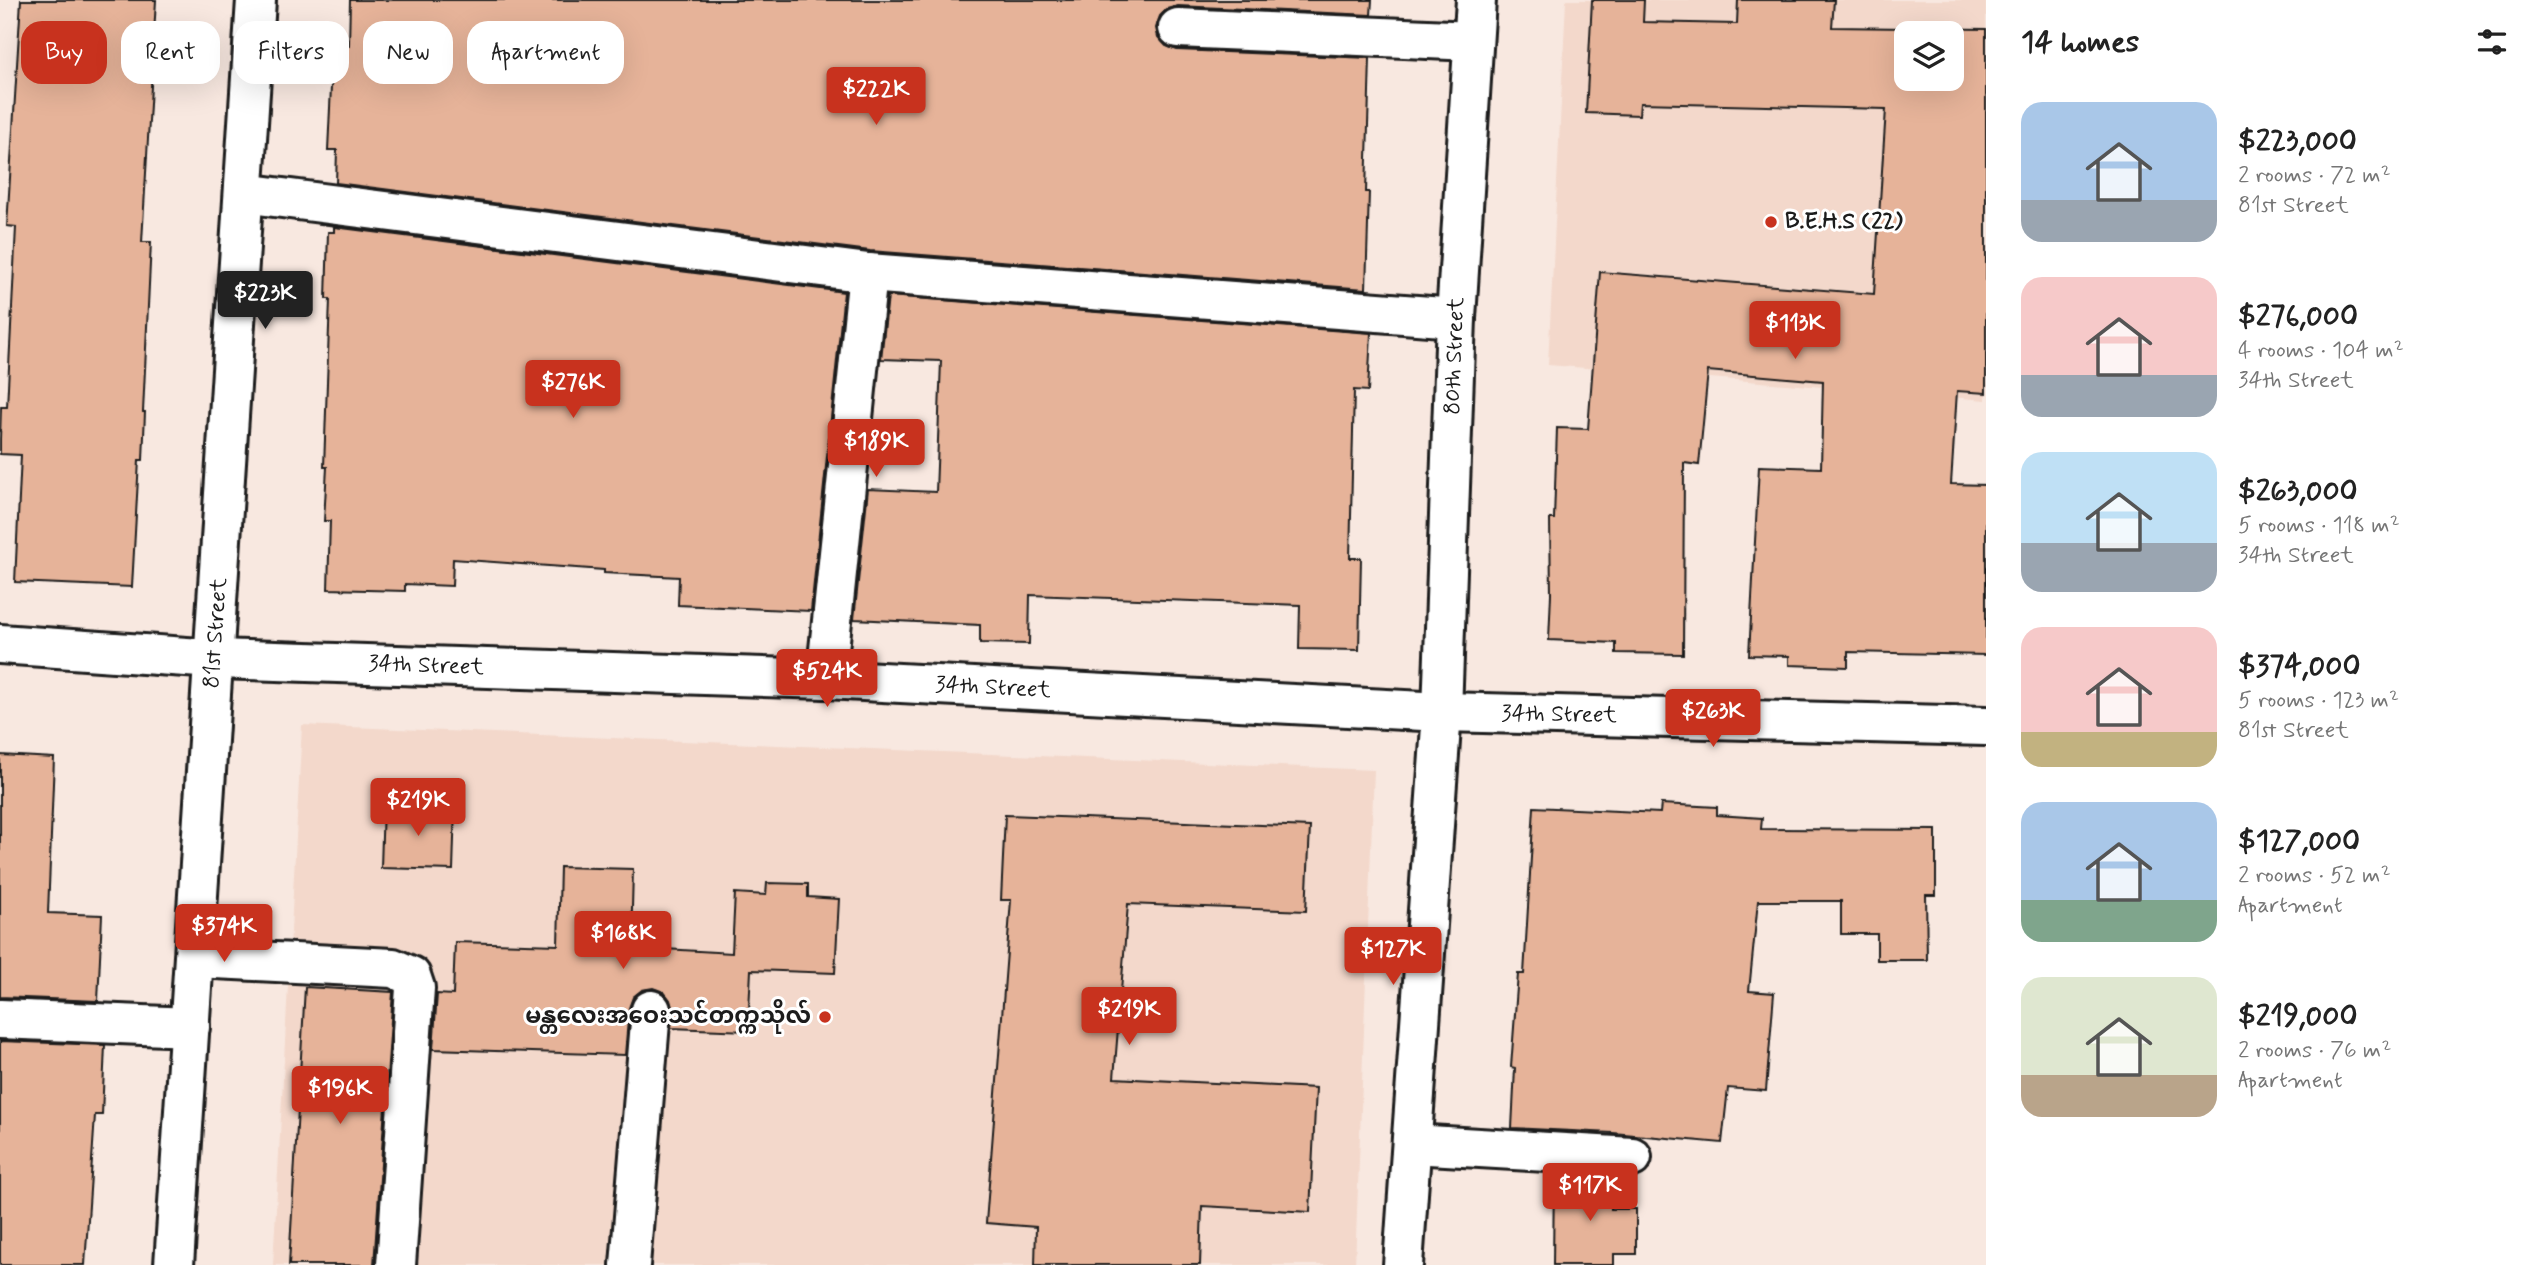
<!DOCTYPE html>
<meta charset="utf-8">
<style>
:root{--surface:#fff;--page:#f2f2f2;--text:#222;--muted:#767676;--accent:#c8321e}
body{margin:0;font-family:Mynerve,"Noto Sans Myanmar",sans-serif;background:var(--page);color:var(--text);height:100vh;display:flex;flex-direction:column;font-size:26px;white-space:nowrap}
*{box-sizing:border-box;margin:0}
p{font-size:23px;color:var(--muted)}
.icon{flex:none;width:38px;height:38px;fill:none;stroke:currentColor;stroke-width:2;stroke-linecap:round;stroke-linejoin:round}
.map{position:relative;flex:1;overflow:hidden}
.panel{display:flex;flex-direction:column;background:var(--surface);width:560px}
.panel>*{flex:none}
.top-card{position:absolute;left:21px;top:21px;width:665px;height:63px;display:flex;gap:14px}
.fabs{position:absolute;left:1894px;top:21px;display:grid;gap:14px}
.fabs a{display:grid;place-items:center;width:70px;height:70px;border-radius:14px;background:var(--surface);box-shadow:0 7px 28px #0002;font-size:35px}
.price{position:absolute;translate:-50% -60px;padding:0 16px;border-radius:7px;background:var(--accent);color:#fff;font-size:23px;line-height:46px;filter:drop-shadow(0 2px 4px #0008)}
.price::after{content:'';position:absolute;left:50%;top:42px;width:21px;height:16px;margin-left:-10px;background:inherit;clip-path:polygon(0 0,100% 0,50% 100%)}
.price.current{background:#222;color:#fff}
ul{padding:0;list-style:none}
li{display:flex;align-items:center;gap:21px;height:175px;padding:0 35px}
li span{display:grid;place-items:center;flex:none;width:196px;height:140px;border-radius:21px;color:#555}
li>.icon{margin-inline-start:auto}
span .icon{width:84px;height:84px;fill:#fffc;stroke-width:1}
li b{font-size:30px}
h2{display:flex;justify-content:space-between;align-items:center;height:84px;padding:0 35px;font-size:30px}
.chip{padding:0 24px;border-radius:21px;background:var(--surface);box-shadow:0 7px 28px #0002;font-size:24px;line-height:63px}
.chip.current{background:var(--accent);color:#fff}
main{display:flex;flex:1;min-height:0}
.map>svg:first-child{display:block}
.built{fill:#f3d8cb;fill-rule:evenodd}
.building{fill:#e6b399;stroke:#1c1c1c;stroke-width:2;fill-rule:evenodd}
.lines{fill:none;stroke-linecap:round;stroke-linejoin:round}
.minor-casing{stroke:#1c1c1c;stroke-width:44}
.major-casing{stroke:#1c1c1c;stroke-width:44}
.minor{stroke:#fff;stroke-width:38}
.major{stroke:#fff;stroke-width:38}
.poi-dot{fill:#c8321e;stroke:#fff;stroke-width:2.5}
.labels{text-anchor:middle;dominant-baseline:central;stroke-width:6;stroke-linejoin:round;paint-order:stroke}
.poi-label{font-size:23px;font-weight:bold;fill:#1c1c1c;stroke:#fff;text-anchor:start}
.street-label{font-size:23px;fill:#1c1c1c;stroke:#fff}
</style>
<main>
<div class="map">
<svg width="1986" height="1265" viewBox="0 0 1986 1265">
<rect width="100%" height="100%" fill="#f8e8e0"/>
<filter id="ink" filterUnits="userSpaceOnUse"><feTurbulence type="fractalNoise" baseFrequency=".0143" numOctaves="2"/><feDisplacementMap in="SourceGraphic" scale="14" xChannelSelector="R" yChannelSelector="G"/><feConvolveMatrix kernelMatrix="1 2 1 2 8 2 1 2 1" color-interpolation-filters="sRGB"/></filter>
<g filter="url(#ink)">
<!-- built -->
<g class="built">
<path d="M 1566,0 L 1986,0 L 1986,400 L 1548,365 ZM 1906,33 L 1951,33 L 1951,79 L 1906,79 Z"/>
<path d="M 302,725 L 1374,770 L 1355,1265 L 273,1265 Z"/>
</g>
<!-- building -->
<g class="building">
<path d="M 21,0 L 156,0 L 142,242 L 151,242 L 143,412 L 145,412 L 143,460 L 139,460 L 132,587 L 15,582 L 21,455 L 0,454 L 0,439 L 1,407 L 7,407 L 16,227 L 7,226 Z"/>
<path d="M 350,0 L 1372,0 L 1371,15 L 1178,6 L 1167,9 L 1160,16 L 1156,28 L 1158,37 L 1166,46 L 1177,50 L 1370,58 L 1366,192 L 1369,192 L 1366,289 L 870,251 L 336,183 L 337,150 L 328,150 L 333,45 L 349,46 Z"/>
<path d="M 1592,0 L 1644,0 L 1643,22 L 1737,24 L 1738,0 L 1834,0 L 1832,27 L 1986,29 L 1986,393 L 1957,391 L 1951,484 L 1986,485 L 1986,655 L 1848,652 L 1848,667 L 1789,665 L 1789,656 L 1749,655 L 1759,466 L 1821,468 L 1823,381 L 1708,371 L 1699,465 L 1684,463 L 1683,654 L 1616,653 L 1616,643 L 1549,640 L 1551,594 L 1550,519 L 1554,519 L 1557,428 L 1588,429 L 1600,272 L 1874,294 L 1886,109 L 1640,103 L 1639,115 L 1586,113 ZM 1906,33 L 1951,33 L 1951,79 L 1906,79 Z"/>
<path d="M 334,227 L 844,292 L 811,611 L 678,605 L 679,577 L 604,573 L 604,570 L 453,559 L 452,586 L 405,584 L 405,591 L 328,589 L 330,521 L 324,521 L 327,467 L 324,467 L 330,299 L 326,299 L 328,232 L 334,232 Z"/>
<path d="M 888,296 L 1371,333 L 1368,391 L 1354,390 L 1350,558 L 1361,558 L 1359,650 L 1299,649 L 1300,605 L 1030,595 L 1029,644 L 980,643 L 980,625 L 854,619 L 868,489 L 936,492 L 941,361 L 881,359 Z"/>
<path d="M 0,755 L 54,758 L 48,913 L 102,915 L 98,1001 L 0,997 Z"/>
<path d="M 1661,804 L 1717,807 L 1717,815 L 1762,818 L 1761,829 L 1936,830 L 1936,895 L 1926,895 L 1927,960 L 1877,960 L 1877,934 L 1841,934 L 1841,901 L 1758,901 L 1749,991 L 1774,993 L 1766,1091 L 1728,1088 L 1722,1143 L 1613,1133 L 1512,1128 L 1515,1068 L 1511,1067 L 1518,974 L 1524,974 L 1534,807 L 1660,813 Z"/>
<path d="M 383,805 L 455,807 L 453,870 L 381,868 Z"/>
<path d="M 1005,815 L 1310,827 L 1306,911 L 1128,904 L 1114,1078 L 1316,1088 L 1310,1212 L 1202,1206 L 1200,1265 L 1035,1265 L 1036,1227 L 986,1223 L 1011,900 L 1001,900 Z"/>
<path d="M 560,867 L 633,869 L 631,947 L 732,953 L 735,893 L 766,895 L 767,883 L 808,884 L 808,897 L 839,899 L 835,973 L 751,970 L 748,1031 L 671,1028 L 673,1012 L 670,1000 L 664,992 L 653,988 L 642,990 L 633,997 L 629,1008 L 625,1055 L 433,1049 L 437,994 L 453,995 L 455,942 L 558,945 Z"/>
<path d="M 305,987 L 393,992 L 374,1265 L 289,1265 Z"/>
<path d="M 0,1041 L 105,1045 L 102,1115 L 95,1115 L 85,1265 L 0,1265 Z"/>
<path d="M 1554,1174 L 1612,1178 L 1611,1209 L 1636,1209 L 1636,1254 L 1614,1254 L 1614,1265 L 1553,1265 Z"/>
</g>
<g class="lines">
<!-- minor casing -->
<g class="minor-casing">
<g id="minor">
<path d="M 1178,28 L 1473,41"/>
<path d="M 244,193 L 868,273 L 1456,318"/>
<path d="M 0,644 L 215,659 L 826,679 L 1442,712 L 1986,726"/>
<path d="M 826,679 L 868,273"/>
<path d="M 195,958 L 393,968 L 411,976 L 415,988 L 396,1265"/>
<path d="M 0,1019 L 190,1027"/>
<path d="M 1412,1144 L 1632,1157"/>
<path d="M 174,1265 L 256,0"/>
<path d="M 630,1265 L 651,1010"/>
</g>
</g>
<!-- major casing -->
<g class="major-casing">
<path id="major" d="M 1403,1265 L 1442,712 L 1456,318 L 1476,0"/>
</g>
<!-- minor -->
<use href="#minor" class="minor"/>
<!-- major -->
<use href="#major" class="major"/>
</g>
</g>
<!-- markers -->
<g class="poi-dot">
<circle cx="1771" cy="222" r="7"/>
<circle cx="825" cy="1017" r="7"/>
</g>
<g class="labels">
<!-- poi labels -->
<g class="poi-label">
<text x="1785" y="222">B.E.H.S (22)</text>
<text x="811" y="1017" text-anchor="end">မန္တလေးအဝေးသင်တက္ကသိုလ်</text>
</g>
<!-- street labels -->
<g class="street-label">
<text transform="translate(1455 356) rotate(-88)">80th Street</text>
<text transform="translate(216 633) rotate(-86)">81st Street</text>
<text transform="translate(426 666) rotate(2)">34th Street</text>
<text transform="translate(993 688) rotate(3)">34th Street</text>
<text transform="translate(1559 715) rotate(1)">34th Street</text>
</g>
</g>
</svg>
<div class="fabs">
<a><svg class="icon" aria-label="layers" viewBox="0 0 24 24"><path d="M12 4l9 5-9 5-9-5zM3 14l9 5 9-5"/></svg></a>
</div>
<b class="price" style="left:876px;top:127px">$222K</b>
<b class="price current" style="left:265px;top:331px">$223K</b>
<b class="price" style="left:1795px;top:361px">$113K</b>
<b class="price" style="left:573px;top:420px">$276K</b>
<b class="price" style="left:876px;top:479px">$189K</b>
<b class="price" style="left:827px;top:709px">$524K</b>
<b class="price" style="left:1713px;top:749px">$263K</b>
<b class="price" style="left:418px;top:838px">$219K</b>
<b class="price" style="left:224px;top:964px">$374K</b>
<b class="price" style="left:623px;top:971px">$168K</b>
<b class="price" style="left:1393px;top:987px">$127K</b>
<b class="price" style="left:1129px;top:1047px">$219K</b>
<b class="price" style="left:340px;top:1126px">$196K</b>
<b class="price" style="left:1590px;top:1223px">$117K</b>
<div class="top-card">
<a class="chip current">Buy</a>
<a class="chip">Rent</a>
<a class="chip">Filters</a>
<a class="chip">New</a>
<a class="chip">Apartment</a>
</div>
</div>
<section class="panel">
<h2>14 homes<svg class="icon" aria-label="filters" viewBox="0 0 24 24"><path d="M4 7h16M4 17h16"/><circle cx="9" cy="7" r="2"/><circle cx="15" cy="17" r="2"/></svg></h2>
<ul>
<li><span style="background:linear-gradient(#a9c7e8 70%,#9aa5b1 0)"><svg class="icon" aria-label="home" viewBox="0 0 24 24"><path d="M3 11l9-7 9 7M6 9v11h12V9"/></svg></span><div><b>$223,000</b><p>2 rooms · 72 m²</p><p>81st Street</p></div></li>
<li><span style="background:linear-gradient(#f6c9c9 70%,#9aa5b1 0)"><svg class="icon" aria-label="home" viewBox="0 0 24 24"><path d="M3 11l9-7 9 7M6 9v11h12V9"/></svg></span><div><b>$276,000</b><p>4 rooms · 104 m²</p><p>34th Street</p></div></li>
<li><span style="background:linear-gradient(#bfe0f5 65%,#9aa5b1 0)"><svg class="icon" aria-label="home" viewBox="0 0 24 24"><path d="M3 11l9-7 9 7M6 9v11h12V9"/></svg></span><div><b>$263,000</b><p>5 rooms · 118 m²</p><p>34th Street</p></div></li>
<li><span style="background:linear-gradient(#f6c9c9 75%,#c2b280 0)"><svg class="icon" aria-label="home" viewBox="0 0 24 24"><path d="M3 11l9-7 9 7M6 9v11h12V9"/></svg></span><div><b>$374,000</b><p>5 rooms · 123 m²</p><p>81st Street</p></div></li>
<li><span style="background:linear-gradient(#a9c7e8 70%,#7fa58c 0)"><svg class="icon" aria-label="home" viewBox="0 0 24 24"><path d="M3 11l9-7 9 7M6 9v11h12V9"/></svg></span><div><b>$127,000</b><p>2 rooms · 52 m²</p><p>Apartment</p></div></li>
<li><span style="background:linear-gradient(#dfe7d0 70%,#b9a48a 0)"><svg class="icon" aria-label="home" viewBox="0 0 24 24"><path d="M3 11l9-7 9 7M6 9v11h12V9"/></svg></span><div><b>$219,000</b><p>2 rooms · 76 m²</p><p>Apartment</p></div></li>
</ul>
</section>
</main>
